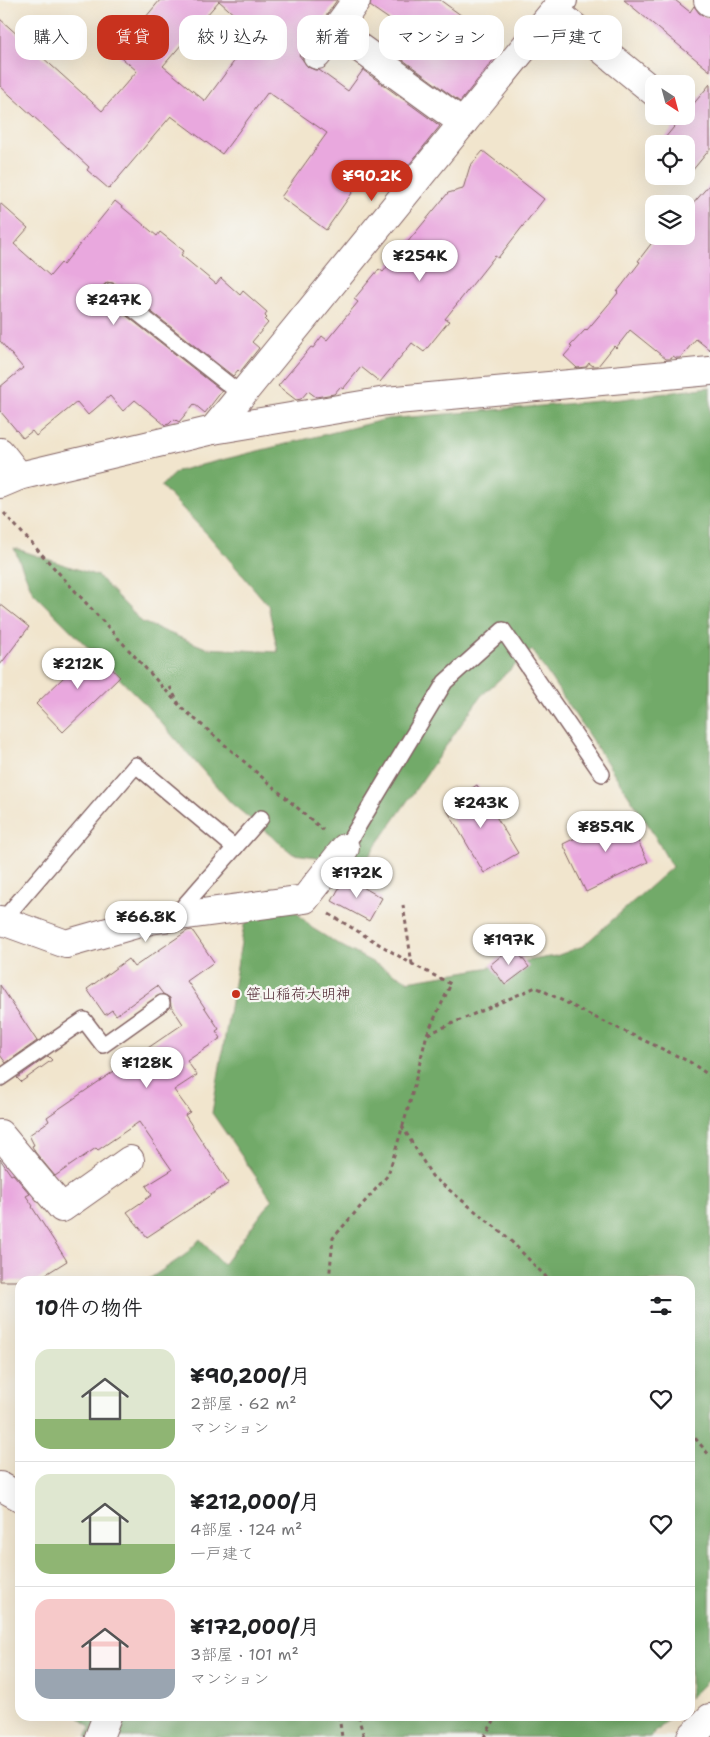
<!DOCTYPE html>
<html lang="ja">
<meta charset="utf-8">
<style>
:root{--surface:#fff;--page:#f6f6f6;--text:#202124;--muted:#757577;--line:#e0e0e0;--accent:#c8321e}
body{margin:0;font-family:"Shantell Sans","Klee One",sans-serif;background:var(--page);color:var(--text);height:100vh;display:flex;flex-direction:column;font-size:19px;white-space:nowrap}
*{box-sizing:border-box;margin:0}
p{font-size:16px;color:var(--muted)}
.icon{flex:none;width:28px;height:28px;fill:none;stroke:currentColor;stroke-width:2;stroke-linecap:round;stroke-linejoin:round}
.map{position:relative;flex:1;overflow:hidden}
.details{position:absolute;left:15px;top:1276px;width:680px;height:445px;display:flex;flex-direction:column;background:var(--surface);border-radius:15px;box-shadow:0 5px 20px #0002}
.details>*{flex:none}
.hud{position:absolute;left:15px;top:15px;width:680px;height:45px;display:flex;gap:10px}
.needle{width:32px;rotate:144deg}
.fabs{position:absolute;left:645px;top:75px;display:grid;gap:10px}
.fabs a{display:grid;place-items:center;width:50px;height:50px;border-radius:10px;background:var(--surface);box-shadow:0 5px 20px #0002;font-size:25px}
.price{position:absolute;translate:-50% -42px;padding:0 11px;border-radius:18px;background:#fff;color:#222;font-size:16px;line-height:32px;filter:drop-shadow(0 1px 2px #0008)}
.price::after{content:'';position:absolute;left:50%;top:30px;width:15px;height:11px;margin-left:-8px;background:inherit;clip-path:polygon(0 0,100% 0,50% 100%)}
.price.on{background:var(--accent);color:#fff}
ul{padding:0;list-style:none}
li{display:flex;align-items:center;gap:15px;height:125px;padding:0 20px}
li+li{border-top:1px solid var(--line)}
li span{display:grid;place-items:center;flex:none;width:140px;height:100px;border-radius:15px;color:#555}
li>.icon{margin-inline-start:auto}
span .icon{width:60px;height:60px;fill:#fffc;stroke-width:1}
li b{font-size:21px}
h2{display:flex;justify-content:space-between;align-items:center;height:60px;padding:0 20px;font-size:21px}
.chip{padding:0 18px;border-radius:15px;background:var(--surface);box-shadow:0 5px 20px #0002;font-size:18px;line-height:45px}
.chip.on{background:var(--accent);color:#fff}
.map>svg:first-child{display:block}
.forest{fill:#72aa69;stroke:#5e644a}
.building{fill:#e9a8de;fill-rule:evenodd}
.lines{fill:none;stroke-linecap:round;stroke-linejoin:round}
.lane-casing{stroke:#846464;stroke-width:18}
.street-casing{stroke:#846464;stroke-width:30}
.highway-casing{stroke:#846464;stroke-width:30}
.path{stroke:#846464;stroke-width:3;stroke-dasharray:4 4;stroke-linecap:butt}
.lane{stroke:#fff;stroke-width:15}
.street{stroke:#fff;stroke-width:28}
.highway{stroke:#fff;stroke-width:28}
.poi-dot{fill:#c8321e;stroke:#f6f6f2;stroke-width:2}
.labels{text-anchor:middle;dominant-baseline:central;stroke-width:5;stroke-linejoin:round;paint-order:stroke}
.poi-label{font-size:15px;fill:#4a1f2b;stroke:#f6f6f2;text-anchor:start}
</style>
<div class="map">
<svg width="710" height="1737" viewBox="0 0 710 1737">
<rect width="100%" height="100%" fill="#f6f6f2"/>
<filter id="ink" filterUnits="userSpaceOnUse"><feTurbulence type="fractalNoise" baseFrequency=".02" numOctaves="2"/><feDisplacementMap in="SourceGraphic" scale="10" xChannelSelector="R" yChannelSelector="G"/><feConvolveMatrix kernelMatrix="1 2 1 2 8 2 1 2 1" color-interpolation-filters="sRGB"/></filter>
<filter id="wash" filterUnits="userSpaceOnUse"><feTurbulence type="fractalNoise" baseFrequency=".0096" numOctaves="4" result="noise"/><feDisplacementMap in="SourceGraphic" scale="20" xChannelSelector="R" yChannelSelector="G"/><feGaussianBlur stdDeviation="1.12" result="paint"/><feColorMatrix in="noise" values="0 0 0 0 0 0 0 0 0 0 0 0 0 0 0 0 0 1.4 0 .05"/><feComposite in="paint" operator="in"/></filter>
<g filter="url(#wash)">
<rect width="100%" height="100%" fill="#f1e5cd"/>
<!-- forest -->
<g class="forest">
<path d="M 710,387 L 710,1678 L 690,1698 L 690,1281 L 146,1281 L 185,1255 L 200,1239 L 223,1265 L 272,1200 L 212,1113 L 244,925 L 272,887 L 312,928 L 338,944 L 408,981 L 556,956 L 583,946 L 672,867 L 649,826 L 532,650 L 481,696 L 364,863 L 293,854 L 231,803 L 143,702 L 33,593 L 14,548 L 98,576 L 142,622 L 206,648 L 278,652 L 268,605 L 209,536 L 161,486 L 177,471 L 387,419 L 623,399 Z"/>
<path d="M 78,1716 L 672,1716 L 651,1737 L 86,1737 L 90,1728 Z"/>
</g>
<g id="blocks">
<!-- building -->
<g class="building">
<path d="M 160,0 L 337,0 L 299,55 L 308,67 L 315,70 L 319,70 L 348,91 L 363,70 L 440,126 L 400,176 L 399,175 L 393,182 L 371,166 L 326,230 L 281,197 L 327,133 L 268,92 L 222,154 L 171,116 L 109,189 L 87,170 L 89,167 L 0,86 L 0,19 L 102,111 L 137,71 L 116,53 ZM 219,1 L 255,33 L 205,101 L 163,66 Z"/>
<path d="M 371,0 L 440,0 L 487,34 L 482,42 L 493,50 L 489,55 L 494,59 L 460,102 L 384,46 L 399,26 L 370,6 Z"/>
<path d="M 624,0 L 675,0 L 690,12 L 694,6 L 699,13 L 706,17 L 710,17 L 710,71 Z"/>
<path d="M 710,84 L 710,149 L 687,177 L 686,144 L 660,144 L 683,116 L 686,116 L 686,113 Z"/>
<path d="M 483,151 L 544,199 L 498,258 L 495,256 L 445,319 L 449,321 L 424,352 L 412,343 L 380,382 L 361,367 L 343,389 L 340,387 L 334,394 L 316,397 L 308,391 L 301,399 L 296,400 L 278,386 L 311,347 L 313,348 L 322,336 L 327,340 L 358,302 L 354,299 L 379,269 L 383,272 L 448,193 L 463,189 L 470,166 Z"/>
<path d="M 710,184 L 710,350 L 696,339 L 680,358 L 676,358 L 673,356 L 671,359 L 666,359 L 630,330 L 616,348 L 614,346 L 598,366 L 593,366 L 589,363 L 586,367 L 577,368 L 564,356 L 572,347 L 570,346 L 586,329 L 587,330 L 618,293 L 617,292 L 640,262 L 638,261 L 657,236 L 686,236 L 686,212 Z"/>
<path d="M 115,201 L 157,236 L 160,232 L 184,251 L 181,255 L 216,284 L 221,278 L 240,295 L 243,291 L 267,312 L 265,316 L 267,318 L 265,320 L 268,323 L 252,342 L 259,348 L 240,372 L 238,370 L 233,376 L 116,284 L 107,282 L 101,289 L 101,294 L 104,298 L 222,391 L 205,413 L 194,404 L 179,422 L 174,419 L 169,424 L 165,425 L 135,400 L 123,411 L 110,396 L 88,415 L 77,402 L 36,436 L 32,431 L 23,438 L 0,411 L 0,387 L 23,368 L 0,341 L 0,203 L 28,228 L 14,244 L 50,276 L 61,263 L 63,265 Z"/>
<path d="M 0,604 L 29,627 L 0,665 Z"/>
<path d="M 93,649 L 120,677 L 63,732 L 36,704 Z"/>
<path d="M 477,785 L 518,853 L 484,873 L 444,805 Z"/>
<path d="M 625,814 L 648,862 L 586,892 L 563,844 Z"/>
<path d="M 345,877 L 382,898 L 369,921 L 332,901 Z"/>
<path d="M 192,930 L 214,962 L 187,981 L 219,1029 L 216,1031 L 221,1038 L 187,1061 L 197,1075 L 174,1090 L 190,1112 L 185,1115 L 229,1183 L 147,1237 L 127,1212 L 152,1195 L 146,1186 L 172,1170 L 139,1122 L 98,1150 L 96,1148 L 55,1176 L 35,1152 L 32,1146 L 34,1145 L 29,1135 L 49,1121 L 47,1117 L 183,1024 L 171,1006 L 170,998 L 163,994 L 157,986 L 116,1015 L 112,1010 L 105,1015 L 87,989 L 128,959 L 134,967 L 187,931 Z"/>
<path d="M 513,946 L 529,967 L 505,985 L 490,965 Z"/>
<path d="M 0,985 L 37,1041 L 6,1063 L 0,1055 Z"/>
<path d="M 48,1056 L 52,1060 L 21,1082 L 17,1078 Z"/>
<path d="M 0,1159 L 11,1175 L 13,1174 L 30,1194 L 26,1196 L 33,1206 L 32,1207 L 67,1261 L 35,1281 L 0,1281 Z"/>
</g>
</g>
</g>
<g filter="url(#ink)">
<use href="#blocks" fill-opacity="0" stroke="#846464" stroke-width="1"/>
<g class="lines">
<!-- lane casing -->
<g class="lane-casing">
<g id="lane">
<path d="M 110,291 L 242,395"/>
<path d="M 345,848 L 445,682 L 503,630 L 602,774"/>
<path d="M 175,916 L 261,818"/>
<path d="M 2,921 L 136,765 L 235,848"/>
<path d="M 0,1078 L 84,1020 L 103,1045 L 162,1003"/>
</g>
</g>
<!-- street casing -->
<g class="street-casing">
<g id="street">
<path d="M 708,0 L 710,2"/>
<path d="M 555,11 L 654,92"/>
<path d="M 335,30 L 463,123"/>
<path d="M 317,55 L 356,1"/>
<path d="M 213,430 L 563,0"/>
<path d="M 0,452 L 19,476"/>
<path d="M 0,484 L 19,476 L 213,430 L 386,401 L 710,371"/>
<path d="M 0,920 L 66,944 L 150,920 L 305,899 L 345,848"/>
<path d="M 0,1134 L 62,1208 L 130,1160"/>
<path d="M 0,1486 L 20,1497"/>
<path d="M 99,1737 L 107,1716"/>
</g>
</g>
<!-- highway casing -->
<g class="highway-casing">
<path id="highway" d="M 691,1737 L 710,1718"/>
</g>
<!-- path -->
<g class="path">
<path d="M 4,513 L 180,706"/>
<path d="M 170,687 L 180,706 L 323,830"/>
<path d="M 403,905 L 412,964"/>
<path d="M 329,914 L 412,964 L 451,984 L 427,1034 L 410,1102 L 388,1175 L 333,1238 L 329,1281"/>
<path d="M 428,1034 L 536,987 L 590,1015 L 690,1062 L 710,1076"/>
<path d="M 402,1126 L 432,1176 L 506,1236 L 550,1281"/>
<path d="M 690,1432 L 710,1456"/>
<path d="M 339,1716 L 342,1737"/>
<path d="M 358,1716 L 364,1737"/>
<path d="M 484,1737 L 497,1716"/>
</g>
<!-- lane -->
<use href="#lane" class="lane"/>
<!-- street -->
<use href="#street" class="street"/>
<!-- highway -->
<use href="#highway" class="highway"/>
</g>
</g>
<!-- markers -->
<circle class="poi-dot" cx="236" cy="994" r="5"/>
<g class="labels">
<!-- poi labels -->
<g class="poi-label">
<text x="246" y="994">笹山稲荷大明神</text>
</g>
</g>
</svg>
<div class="fabs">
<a><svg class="needle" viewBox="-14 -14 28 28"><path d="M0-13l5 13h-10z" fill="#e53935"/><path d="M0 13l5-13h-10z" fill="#757577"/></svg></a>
<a><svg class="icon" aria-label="locate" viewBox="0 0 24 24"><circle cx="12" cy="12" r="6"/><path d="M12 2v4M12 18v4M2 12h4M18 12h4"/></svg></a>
<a><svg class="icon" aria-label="layers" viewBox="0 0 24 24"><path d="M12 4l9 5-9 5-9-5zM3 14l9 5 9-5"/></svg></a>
</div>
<b class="price on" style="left:372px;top:202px">¥90.2K</b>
<b class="price" style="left:420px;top:282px">¥254K</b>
<b class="price" style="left:114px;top:326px">¥247K</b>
<b class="price" style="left:78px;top:690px">¥212K</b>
<b class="price" style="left:481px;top:829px">¥243K</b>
<b class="price" style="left:606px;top:853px">¥85.9K</b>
<b class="price" style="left:357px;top:899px">¥172K</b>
<b class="price" style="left:146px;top:943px">¥66.8K</b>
<b class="price" style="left:509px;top:966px">¥197K</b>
<b class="price" style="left:147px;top:1089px">¥128K</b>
<div class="hud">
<a class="chip">購入</a>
<a class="chip on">賃貸</a>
<a class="chip">絞り込み</a>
<a class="chip">新着</a>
<a class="chip">マンション</a>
<a class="chip">一戸建て</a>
</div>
<section class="details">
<h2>10件の物件<svg class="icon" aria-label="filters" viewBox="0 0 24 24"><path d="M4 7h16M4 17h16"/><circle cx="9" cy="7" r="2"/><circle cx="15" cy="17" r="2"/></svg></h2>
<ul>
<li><span style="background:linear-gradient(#dfe7d0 70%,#8fb573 0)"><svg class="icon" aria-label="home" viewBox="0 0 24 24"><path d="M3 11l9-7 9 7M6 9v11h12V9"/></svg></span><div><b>¥90,200/月</b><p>2部屋 · 62 m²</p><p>マンション</p></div><svg class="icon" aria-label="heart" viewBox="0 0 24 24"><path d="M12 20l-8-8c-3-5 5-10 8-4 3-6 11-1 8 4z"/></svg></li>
<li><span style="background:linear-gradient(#dfe7d0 70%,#8fb573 0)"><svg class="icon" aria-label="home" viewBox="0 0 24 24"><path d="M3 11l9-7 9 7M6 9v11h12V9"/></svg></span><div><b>¥212,000/月</b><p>4部屋 · 124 m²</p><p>一戸建て</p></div><svg class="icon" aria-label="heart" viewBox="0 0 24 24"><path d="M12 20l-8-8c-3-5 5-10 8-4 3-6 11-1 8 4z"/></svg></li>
<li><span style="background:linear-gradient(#f6c9c9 70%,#9aa5b1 0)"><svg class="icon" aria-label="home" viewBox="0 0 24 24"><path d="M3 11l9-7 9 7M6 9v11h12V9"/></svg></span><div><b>¥172,000/月</b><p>3部屋 · 101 m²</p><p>マンション</p></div><svg class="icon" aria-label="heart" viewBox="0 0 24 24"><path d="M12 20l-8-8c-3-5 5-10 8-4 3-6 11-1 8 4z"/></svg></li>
</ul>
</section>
</div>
